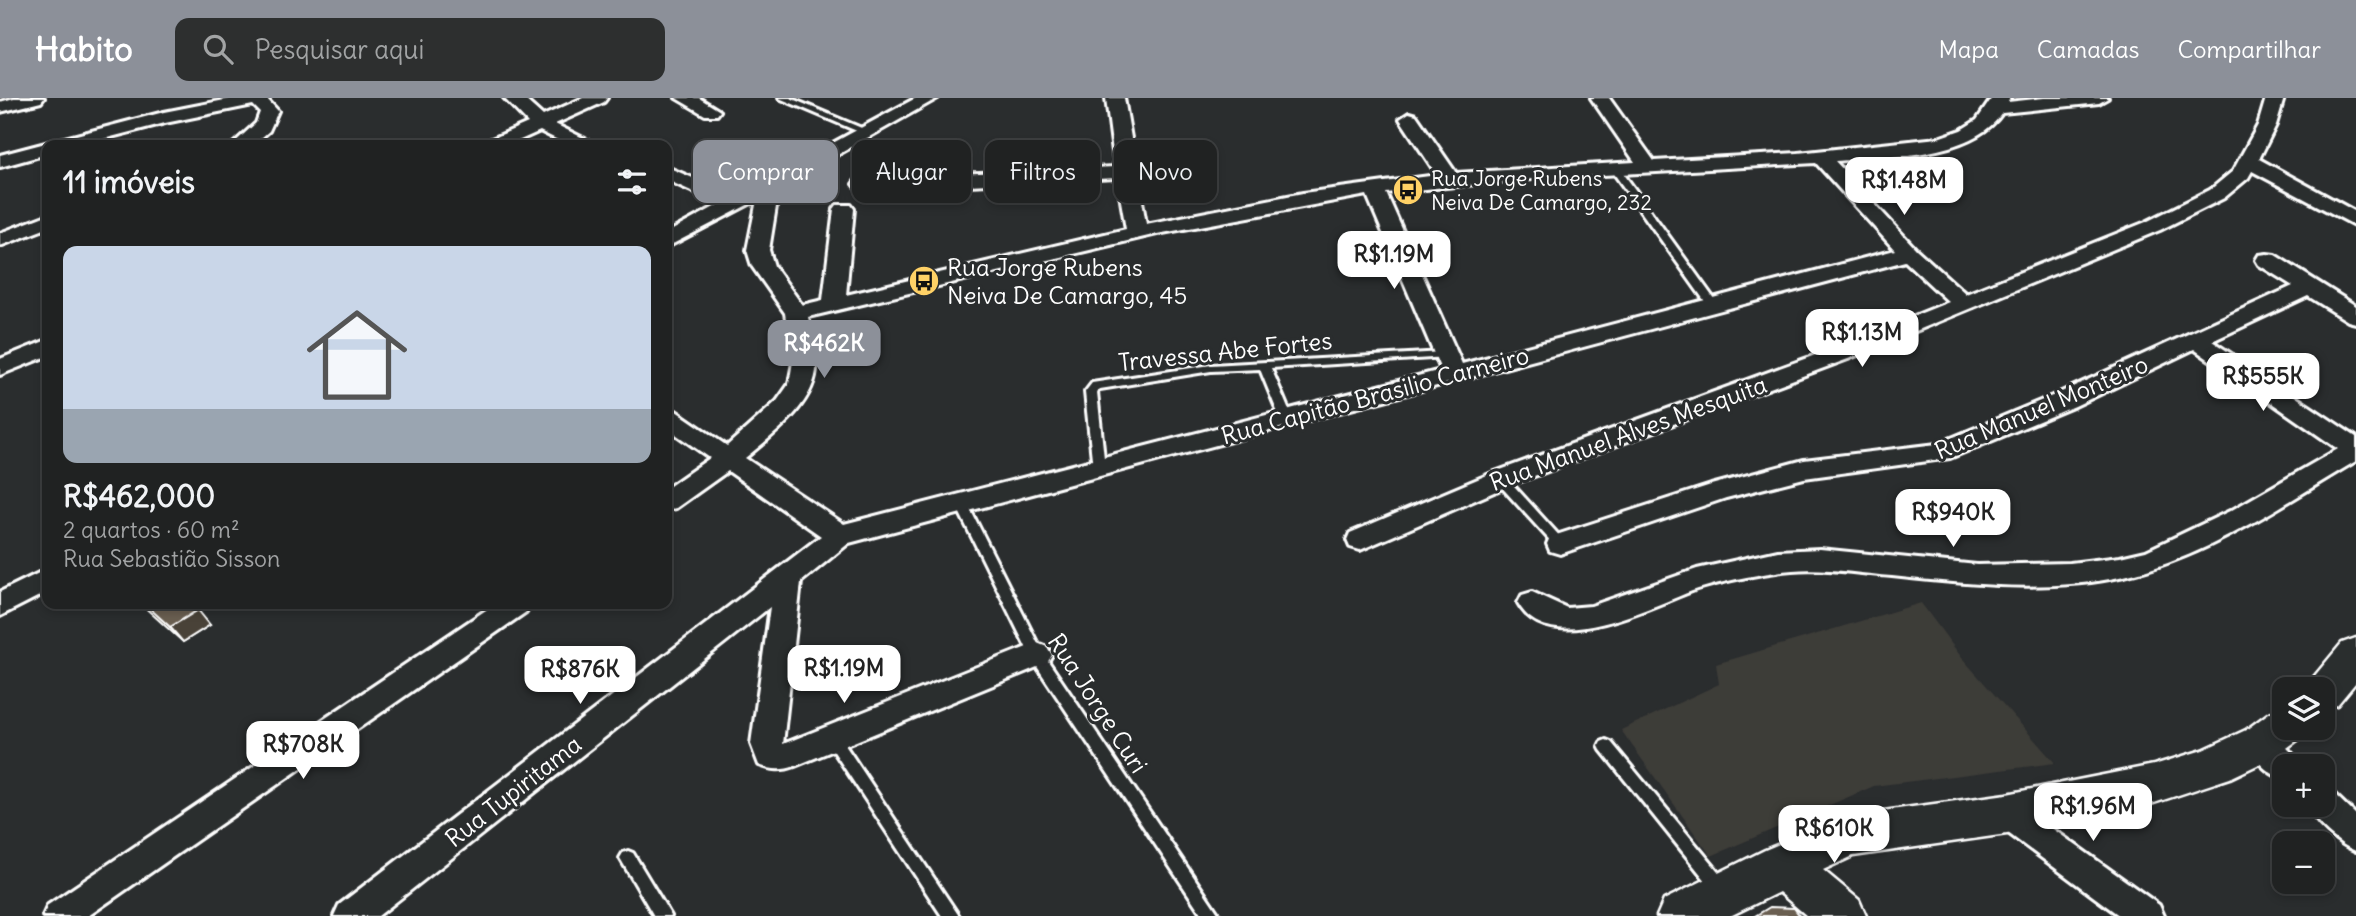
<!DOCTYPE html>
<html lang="pt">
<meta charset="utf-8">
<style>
:root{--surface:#202222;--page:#2d2f2f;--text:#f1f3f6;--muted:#a2a4a5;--line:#3d3f40;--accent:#8c9099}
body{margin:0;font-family:Delius,sans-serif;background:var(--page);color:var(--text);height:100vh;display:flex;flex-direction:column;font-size:26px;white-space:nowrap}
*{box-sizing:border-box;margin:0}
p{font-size:23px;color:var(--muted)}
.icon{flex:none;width:38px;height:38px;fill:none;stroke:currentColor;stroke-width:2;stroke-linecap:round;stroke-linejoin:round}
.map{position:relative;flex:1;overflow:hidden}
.panel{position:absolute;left:42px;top:42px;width:630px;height:469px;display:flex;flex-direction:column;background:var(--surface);border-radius:14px;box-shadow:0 4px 10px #0003,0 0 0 2px var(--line)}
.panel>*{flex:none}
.guide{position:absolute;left:693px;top:42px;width:665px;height:63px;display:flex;gap:14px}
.buttons{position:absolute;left:2272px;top:579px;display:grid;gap:14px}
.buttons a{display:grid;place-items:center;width:63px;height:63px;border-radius:14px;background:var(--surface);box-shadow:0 4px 10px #0003,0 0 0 2px var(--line);font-size:35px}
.price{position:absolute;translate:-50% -60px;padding:0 16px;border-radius:14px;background:#fff;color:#222;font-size:23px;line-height:46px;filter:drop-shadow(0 2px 4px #0008)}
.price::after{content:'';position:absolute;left:50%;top:42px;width:21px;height:16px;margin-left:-10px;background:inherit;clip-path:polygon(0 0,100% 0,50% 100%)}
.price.selected{background:var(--accent);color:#fff}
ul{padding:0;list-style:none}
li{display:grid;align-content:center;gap:14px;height:371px;padding:0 21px}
li span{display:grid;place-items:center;height:217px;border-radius:14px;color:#555}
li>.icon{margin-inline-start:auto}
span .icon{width:126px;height:126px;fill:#fffc;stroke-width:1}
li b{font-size:30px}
h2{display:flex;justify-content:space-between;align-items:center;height:84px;padding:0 21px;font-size:30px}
.tag{padding:0 24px;border-radius:14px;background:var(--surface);box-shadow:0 4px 10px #0003,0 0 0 2px var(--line);font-size:24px;line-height:63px}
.tag.selected{background:var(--accent);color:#fff}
header{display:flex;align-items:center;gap:42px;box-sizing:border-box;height:98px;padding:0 35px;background:var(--accent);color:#fff}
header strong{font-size:33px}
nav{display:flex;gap:38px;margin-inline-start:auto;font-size:24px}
.search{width:490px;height:63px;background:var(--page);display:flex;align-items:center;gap:18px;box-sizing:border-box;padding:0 24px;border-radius:14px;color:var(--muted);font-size:26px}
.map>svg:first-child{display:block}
.built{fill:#3d3c38}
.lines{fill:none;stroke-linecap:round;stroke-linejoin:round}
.lane-casing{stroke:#fff;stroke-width:6}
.street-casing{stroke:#fff;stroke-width:6}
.secondary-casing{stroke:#fff;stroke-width:5}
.lane{fill:#2a2d2e;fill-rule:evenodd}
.street{fill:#2a2d2e;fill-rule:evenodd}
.secondary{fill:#2a2d2e;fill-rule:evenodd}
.wall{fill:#5b5146;stroke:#fff;stroke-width:2}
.shaded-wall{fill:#4a4239;stroke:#fff;stroke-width:2}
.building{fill:#6a5e51;stroke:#fff;stroke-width:2}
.labels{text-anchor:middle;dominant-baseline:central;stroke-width:6;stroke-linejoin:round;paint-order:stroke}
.far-poi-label{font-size:21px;fill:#fff;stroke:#2a2d2e;text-anchor:start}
.poi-label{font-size:24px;fill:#fff;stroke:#2a2d2e;text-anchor:start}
.street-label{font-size:24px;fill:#fff;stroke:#2a2d2e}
</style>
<header>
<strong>Habito</strong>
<div class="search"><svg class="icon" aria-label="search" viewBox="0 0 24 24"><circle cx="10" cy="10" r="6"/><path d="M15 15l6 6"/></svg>Pesquisar aqui</div>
<nav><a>Mapa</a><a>Camadas</a><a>Compartilhar</a></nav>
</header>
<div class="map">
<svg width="2356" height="818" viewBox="0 0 2356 818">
<rect width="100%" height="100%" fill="#2a2d2e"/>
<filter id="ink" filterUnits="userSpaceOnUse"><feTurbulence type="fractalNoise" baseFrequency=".0143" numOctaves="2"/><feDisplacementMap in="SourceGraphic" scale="14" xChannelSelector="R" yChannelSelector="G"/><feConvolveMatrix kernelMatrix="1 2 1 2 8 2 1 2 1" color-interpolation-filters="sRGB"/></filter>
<g filter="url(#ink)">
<!-- built -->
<path class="built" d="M 1921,505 L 1962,560 L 2055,665 L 1874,688 L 1711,758 L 1621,632 L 1719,586 L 1716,566 Z"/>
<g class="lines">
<!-- lane casing -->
<g class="lane-casing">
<g id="lane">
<path d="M 779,0 L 790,0 L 871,34 L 864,36 Z"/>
<path d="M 1615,67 L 1618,68 L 1717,205 L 1717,209 L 1709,209 L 1610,70 Z"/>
<path d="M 1444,254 L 1448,255 L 1449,257 L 1448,259 L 1271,270 L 1292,320 L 1286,324 L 1280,320 L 1260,271 L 1211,273 L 1100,291 L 1097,294 L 1105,370 L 1099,374 L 1093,370 L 1085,294 L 1092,285 L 1211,267 Z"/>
<path d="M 1501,377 L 1505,378 L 1564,443 L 1566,446 L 1564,449 L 1556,449 L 1497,384 L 1495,381 L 1497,378 Z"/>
<path d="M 962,403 L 968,407 L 1042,554 L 1220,818 L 1203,818 L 1032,561 L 956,407 Z"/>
<path d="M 832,633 L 837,635 L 959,818 L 942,818 L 827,643 L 825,639 L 827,635 Z"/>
<path d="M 1606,642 L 1611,644 L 1727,784 L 1729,789 L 1727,794 L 1721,796 L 1715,794 L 1601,652 L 1599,648 L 1601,644 Z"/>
<path d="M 628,753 L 633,755 L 671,818 L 654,818 L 620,760 L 623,755 Z"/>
</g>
</g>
<!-- street casing -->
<g class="street-casing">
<g id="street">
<path d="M 14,0 L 44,0 L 41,4 L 0,14 L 0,4 Z"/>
<path d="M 235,0 L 266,0 L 278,13 L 269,33 L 253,47 L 232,47 L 256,25 L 260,14 L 253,7 L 165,25 L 80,47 L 47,47 L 47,56 L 0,69 L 0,57 L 164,14 Z"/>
<path d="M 504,0 L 523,0 L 543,18 L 583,0 L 607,0 L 604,4 L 555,26 L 589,43 L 591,47 L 568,47 L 540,33 L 509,47 L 485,47 L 487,43 L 528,25 Z"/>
<path d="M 676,0 L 699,0 L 720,13 L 717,17 L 705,17 Z"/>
<path d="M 916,0 L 938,0 L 779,90 L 769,152 L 774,168 L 802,207 L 823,202 L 834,111 L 837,107 L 851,107 L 854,111 L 846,197 L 1126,131 L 1117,80 L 863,92 L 856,90 L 853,86 L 856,82 L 863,80 L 1115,69 L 1106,0 L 1124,0 L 1146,126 L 1303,95 L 1437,77 L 1400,21 L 1409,15 L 1416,17 L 1456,75 L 1635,64 L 1591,0 L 1609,0 L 1654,63 L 1798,55 L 1938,40 L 1961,32 L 1977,22 L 1992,0 L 2010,0 L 2008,4 L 2044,0 L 2108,0 L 2099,5 L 2002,15 C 1972,60 1885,59 1835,63 L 1916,151 L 1966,196 L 2146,124 L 2210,92 L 2233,73 L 2258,27 L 2266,0 L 2284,0 L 2276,27 L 2259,61 L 2356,114 L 2356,128 L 2252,73 L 2248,80 L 2224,100 L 2160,132 L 1848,261 L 1510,387 L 1360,452 L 1350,449 L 1347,442 L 1350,435 L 1492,375 L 1832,251 L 1949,204 L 1905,163 L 849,445 L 801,484 L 783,646 L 1037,545 L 1047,549 L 1052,557 L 1047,565 L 795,668 C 782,673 772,672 759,667 L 751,646 L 770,509 L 378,818 L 334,818 L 339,807 L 821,438 L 728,373 L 676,410 L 667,412 L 667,390 L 710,360 L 667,330 L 667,311 L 676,313 L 727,348 L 777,303 L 789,286 L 793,264 L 785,215 L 752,168 L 747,152 L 757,102 L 667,149 L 667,135 L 720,106 L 667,82 L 667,69 L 735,98 ZM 1816,65 L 1895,152 L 1462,266 L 1386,95 L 1516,82 ZM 1367,97 L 1441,272 L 844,426 L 745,360 C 773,337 820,303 816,262 C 815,248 811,233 808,219 L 1157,136 Z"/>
<path d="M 47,117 L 47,130 L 0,148 L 0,135 Z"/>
<path d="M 2267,156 L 2275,157 L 2356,208 L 2356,225 L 2348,223 L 2308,198 L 2212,243 L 2356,339 L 2356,363 C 2283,406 2208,459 2124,478 C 2051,495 1966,486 1892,478 C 1854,475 1814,467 1776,474 C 1750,478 1723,483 1698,491 C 1654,506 1550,563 1518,505 L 1522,497 L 1532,494 L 1567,510 L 1591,508 L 1697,471 L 1778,453 L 1820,451 L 1977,467 L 2070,465 L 2120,459 L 2146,453 L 2232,412 L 2338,351 L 2194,251 L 2075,308 L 1950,360 L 1804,380 L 1726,400 L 1560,456 L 1550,453 L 1547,446 L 1550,439 L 1711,387 L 1804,362 L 1937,346 L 2057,296 L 2293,188 L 2259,167 L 2256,162 L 2259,157 Z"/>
<path d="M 47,242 L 47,258 L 0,277 L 0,261 Z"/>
<path d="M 47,471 L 47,494 L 0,518 L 0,494 Z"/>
<path d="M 495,506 L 530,506 L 526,514 L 88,818 L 43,818 L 48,807 Z"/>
<path d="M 2261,632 C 2277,638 2292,652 2300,668 L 2284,668 L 2284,681 C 2267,676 2253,660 2245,645 L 2250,636 Z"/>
<path d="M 2322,691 L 2333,695 L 2356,717 L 2356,753 C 2338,746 2315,725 2307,707 L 2322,707 Z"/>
<path d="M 2007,702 L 2018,706 L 2159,807 L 2164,818 L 2120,818 L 1996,726 L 1991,716 L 1996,706 Z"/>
</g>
</g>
<!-- secondary casing -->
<g class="secondary-casing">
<g id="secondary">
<path d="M 2356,540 L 2356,584 L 2337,607 L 2322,612 L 2322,592 L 2303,592 L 2342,545 Z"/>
<path d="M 2284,610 L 2284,630 L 2304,630 L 2299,641 L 2276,658 L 2230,680 L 2154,705 L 2007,736 L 1853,758 L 1823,772 L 1859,802 L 1866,818 L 1807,818 L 1779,794 L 1730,818 L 1657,818 L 1664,802 L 1765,752 L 1847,718 L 2007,696 L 2154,667 L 2203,652 L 2246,632 L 2269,615 Z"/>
</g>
</g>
<!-- lane -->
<use href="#lane" class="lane"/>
<!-- street -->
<use href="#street" class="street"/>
<!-- secondary -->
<use href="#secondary" class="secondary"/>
</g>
<!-- wall -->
<path class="wall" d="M 141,506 L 191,506 L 210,527 L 183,544 Z"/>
<!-- shaded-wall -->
<path class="shaded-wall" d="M 198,512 L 210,527 L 183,544 L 170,529 Z"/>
<!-- building -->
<g class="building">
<path d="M 145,506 L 191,506 L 198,512 L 170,529 Z"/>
<path d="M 1770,809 L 1794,810 L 1800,818 L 1755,818 Z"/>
</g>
</g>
<!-- icons -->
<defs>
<g id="bus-disc" transform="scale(1.575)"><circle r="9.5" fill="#ffd166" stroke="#2a2d2e"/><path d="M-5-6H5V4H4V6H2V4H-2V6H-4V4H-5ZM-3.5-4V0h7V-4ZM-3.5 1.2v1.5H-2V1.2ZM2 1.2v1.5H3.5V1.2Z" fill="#111"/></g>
</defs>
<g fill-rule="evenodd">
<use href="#bus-disc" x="1408" y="92"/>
<use href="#bus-disc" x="924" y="183"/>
</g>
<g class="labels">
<!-- far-poi labels -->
<g class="far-poi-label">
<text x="1431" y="80">Rua Jorge Rubens<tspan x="1431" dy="24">Neiva De Camargo, 232</tspan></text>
</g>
<!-- poi labels -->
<g class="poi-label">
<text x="947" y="169">Rua Jorge Rubens<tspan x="947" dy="28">Neiva De Camargo, 45</tspan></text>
</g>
<!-- street labels -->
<g class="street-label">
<text transform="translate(1225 253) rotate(-6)">Travessa Abe Fortes</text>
<text transform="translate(1375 297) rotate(-15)">Rua Capitão Brasilio Carneiro</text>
<text transform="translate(2041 309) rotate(-23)">Rua Manuel Monteiro</text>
<text transform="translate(1628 335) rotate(-20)">Rua Manuel Alves Mesquita</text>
<text transform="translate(1098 605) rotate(57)">Rua Jorge Curi</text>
<text transform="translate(513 693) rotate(-38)">Rua Tupiritama</text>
</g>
</g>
</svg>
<div class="buttons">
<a><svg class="icon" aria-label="layers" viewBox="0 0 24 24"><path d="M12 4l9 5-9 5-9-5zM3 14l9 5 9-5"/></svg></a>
<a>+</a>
<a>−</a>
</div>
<b class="price" style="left:1904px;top:119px">R$1.48M</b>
<b class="price" style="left:1394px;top:193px">R$1.19M</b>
<b class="price" style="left:1862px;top:271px">R$1.13M</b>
<b class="price selected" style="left:824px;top:282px">R$462K</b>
<b class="price" style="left:2263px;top:315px">R$555K</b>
<b class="price" style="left:1953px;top:451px">R$940K</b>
<b class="price" style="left:844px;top:607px">R$1.19M</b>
<b class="price" style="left:580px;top:608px">R$876K</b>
<b class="price" style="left:303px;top:683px">R$708K</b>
<b class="price" style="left:2093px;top:745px">R$1.96M</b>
<b class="price" style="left:1834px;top:767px">R$610K</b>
<div class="guide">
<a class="tag selected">Comprar</a>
<a class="tag">Alugar</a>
<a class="tag">Filtros</a>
<a class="tag">Novo</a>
</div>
<section class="panel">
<h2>11 imóveis<svg class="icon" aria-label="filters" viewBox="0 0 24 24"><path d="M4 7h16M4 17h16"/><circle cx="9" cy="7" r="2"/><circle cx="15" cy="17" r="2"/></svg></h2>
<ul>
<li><span style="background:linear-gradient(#c9d6e8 75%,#9aa5b1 0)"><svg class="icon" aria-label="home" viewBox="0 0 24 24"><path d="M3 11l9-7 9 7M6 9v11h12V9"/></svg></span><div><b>R$462,000</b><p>2 quartos · 60 m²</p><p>Rua Sebastião Sisson</p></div></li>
</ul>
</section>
</div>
